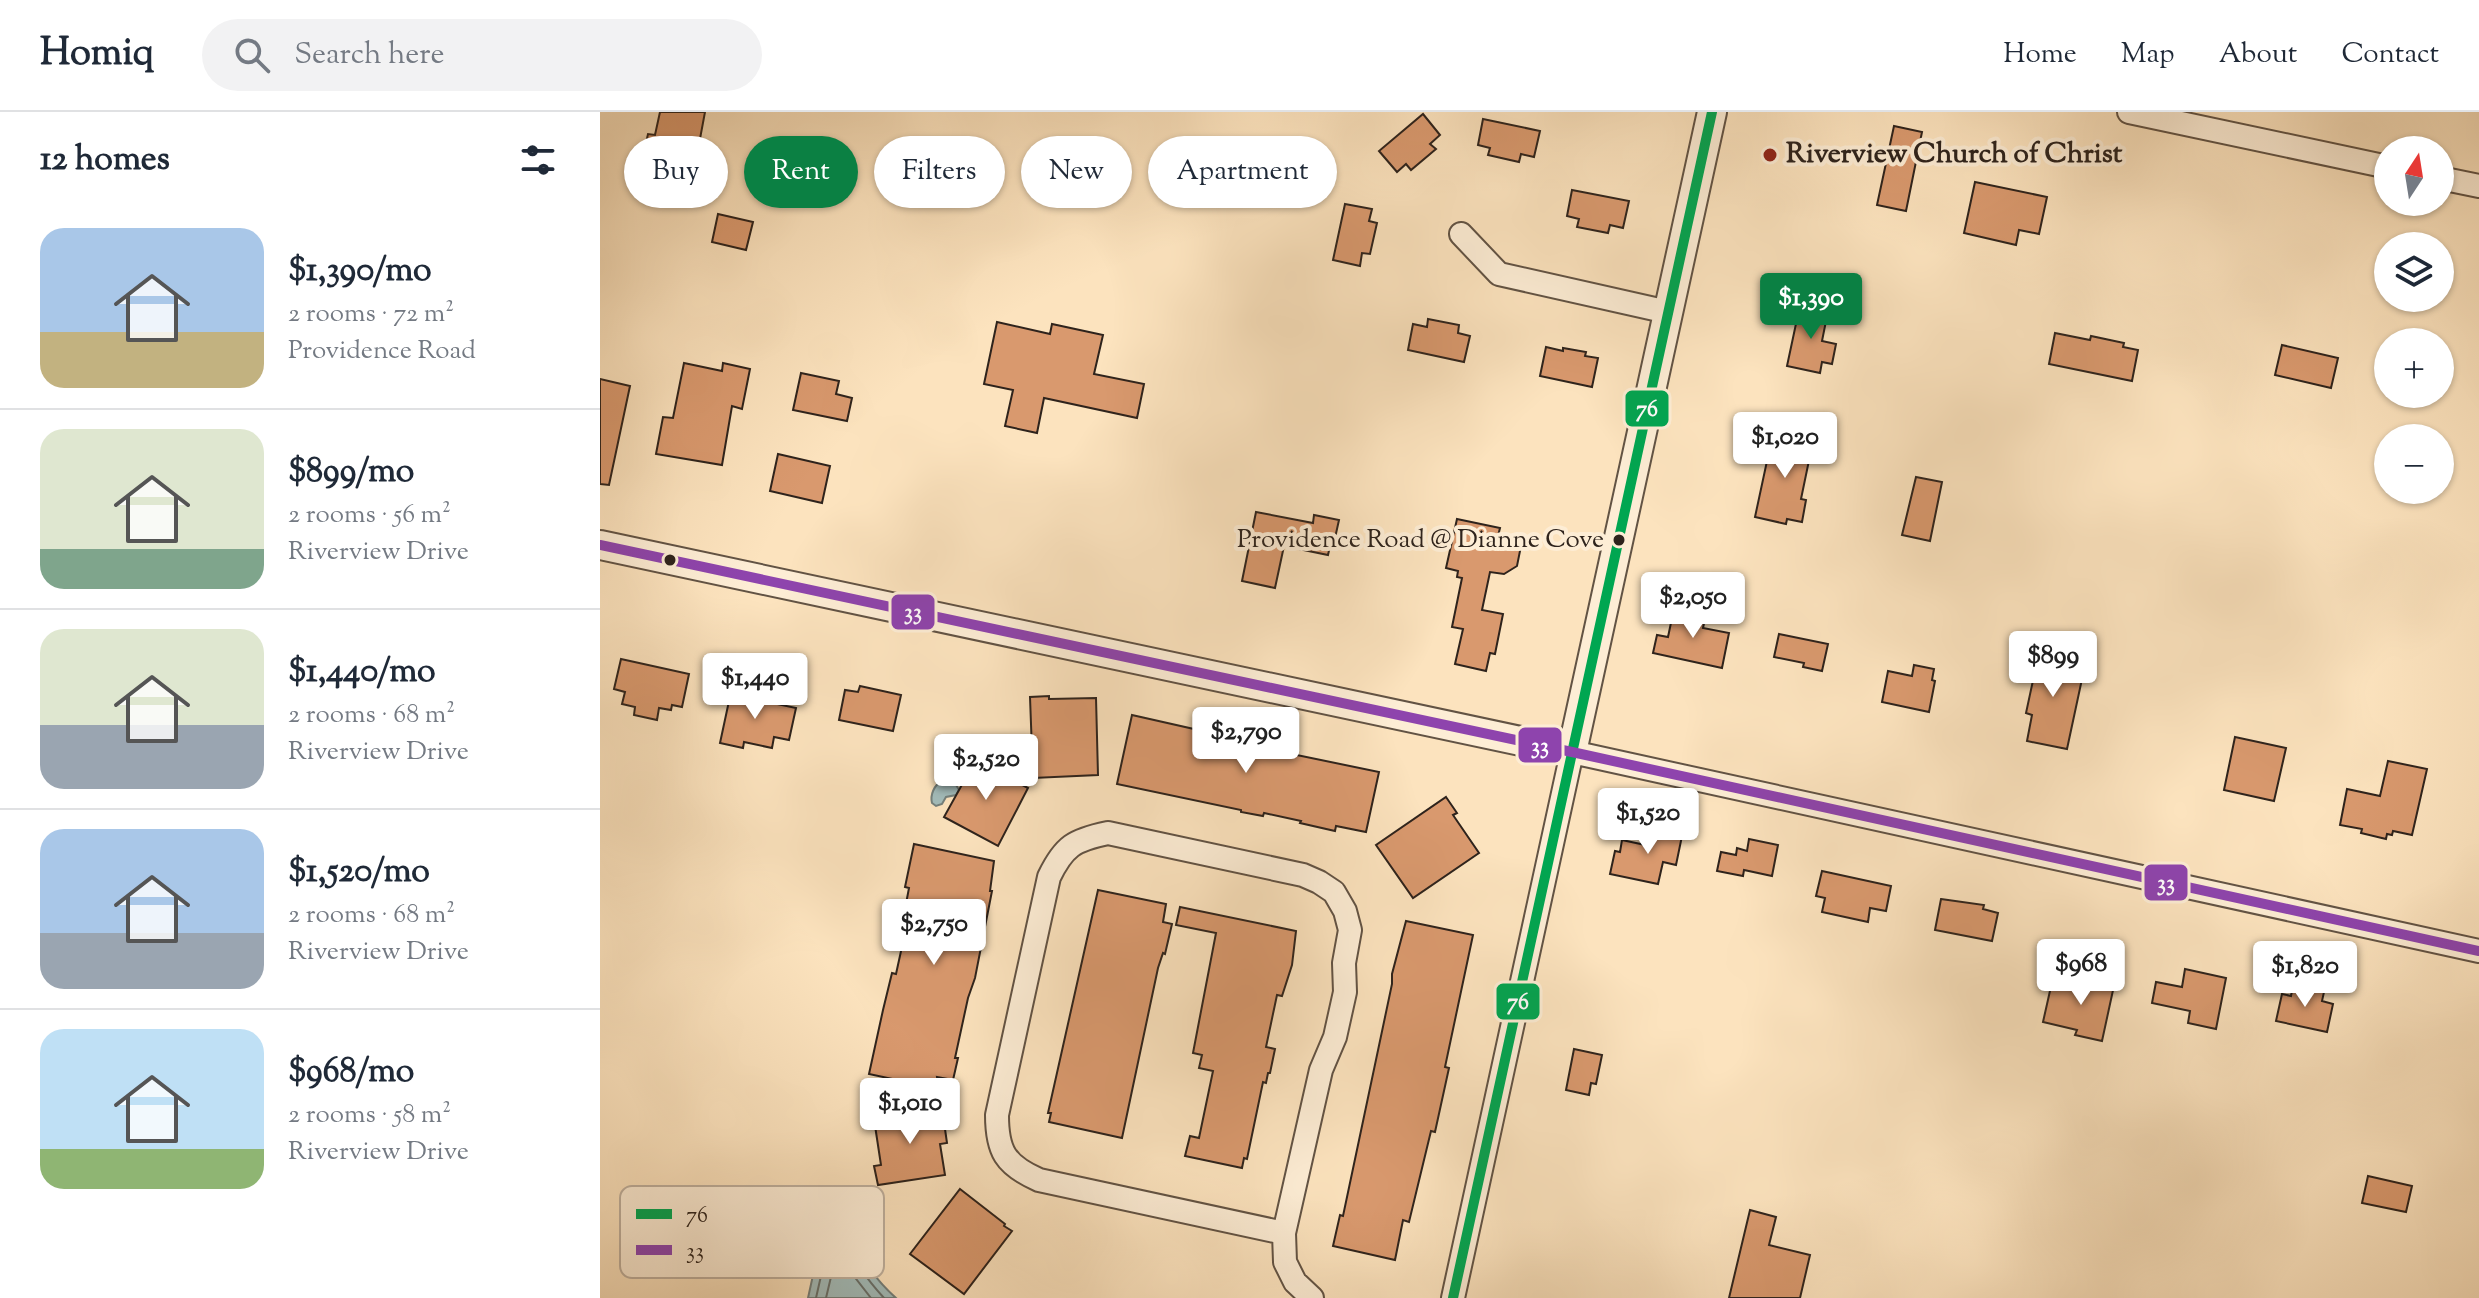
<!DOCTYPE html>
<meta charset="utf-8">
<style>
:root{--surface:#fff;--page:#f2f2f3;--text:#1f2937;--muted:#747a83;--line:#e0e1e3;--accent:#0b8043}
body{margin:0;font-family:"Sorts Mill Goudy",serif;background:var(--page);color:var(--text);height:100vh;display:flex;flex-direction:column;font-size:30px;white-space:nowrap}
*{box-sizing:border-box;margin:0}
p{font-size:26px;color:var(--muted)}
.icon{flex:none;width:44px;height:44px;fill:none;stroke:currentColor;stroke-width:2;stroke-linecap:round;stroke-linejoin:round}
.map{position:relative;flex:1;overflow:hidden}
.sheet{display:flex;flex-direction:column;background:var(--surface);width:600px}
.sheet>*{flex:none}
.hud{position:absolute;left:24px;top:24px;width:760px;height:72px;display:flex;gap:16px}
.needle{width:52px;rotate:12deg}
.controls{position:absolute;left:1774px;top:24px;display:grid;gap:16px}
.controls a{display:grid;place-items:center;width:80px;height:80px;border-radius:50%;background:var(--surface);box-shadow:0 2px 6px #0004;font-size:40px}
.price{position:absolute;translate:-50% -68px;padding:0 18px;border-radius:8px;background:#fff;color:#222;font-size:26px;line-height:52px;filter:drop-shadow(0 2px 4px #0008)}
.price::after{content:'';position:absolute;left:50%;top:48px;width:24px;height:18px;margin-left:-12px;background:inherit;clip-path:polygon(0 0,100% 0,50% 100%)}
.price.selected{background:var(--accent);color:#fff}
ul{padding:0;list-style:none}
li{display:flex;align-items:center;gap:24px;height:200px;padding:0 40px}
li+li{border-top:2px solid var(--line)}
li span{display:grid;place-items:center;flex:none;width:224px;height:160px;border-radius:24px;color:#555}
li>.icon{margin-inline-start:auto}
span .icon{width:96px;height:96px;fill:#fffc;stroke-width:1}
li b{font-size:34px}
h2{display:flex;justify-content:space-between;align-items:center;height:96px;padding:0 40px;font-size:34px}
.pill{padding:0 28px;border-radius:36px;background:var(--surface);box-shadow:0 2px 6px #0004;font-size:28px;line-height:72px}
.pill.selected{background:var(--accent);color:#fff}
header{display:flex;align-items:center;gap:48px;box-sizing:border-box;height:112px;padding:0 40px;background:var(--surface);border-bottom:2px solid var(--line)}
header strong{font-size:38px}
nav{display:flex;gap:44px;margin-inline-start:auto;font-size:28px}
.search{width:560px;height:72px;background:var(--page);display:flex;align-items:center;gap:20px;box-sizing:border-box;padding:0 28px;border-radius:44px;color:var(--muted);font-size:30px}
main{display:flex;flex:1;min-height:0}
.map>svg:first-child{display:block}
.water{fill:#a2bcba;stroke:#747f7b;stroke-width:2}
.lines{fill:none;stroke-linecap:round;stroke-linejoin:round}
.shore{stroke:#68706b;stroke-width:2}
.building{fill:#d9996e;stroke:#2e231c;stroke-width:2}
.minor-casing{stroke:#625344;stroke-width:26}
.tertiary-casing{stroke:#625344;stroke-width:32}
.minor{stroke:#fdedd5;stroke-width:22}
.tertiary{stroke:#fdedd5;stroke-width:28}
.bus-1-casing{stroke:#fdedd5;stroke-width:16}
.bus-2-casing{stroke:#fdedd5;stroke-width:16}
.bus-1{stroke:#00a651;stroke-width:10}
.bus-2{stroke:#8e44ad;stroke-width:10}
.poi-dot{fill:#8f2418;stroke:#fdedd5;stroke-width:3}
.bus-dot{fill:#2e231c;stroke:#fdedd5;stroke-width:3}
.labels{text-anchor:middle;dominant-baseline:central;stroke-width:8;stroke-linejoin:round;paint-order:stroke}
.bus-label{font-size:26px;fill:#2e231c;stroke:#fdedd5;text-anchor:end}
.poi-label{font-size:28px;font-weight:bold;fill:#2e231c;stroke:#fdedd5;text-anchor:start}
.key{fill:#fdedd5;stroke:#bfb09e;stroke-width:2}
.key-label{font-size:22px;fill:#2e231c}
.line-badge{stroke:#fdedd5;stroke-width:3}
.badge-label{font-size:22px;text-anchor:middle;font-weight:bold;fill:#fff}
</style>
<header>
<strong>Homiq</strong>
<div class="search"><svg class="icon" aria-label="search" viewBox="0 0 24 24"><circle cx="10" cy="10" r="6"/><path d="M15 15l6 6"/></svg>Search here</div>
<nav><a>Home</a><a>Map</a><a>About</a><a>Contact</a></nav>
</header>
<main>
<section class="sheet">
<h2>12 homes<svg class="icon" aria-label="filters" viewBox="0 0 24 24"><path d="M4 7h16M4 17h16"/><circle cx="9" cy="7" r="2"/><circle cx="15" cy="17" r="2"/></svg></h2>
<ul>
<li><span style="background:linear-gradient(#a9c7e8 65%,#c2b280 0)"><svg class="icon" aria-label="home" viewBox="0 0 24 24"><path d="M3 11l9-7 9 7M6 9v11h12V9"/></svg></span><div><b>$1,390/mo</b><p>2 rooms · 72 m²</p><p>Providence Road</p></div></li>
<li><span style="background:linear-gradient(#dfe7d0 75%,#7fa58c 0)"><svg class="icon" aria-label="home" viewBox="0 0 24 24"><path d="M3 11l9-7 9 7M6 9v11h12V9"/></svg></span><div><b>$899/mo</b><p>2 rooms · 56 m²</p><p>Riverview Drive</p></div></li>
<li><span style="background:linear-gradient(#dfe7d0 60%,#9aa5b1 0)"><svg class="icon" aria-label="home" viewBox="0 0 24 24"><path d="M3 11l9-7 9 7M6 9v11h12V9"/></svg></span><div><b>$1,440/mo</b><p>2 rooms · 68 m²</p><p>Riverview Drive</p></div></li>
<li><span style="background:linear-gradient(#a9c7e8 65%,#9aa5b1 0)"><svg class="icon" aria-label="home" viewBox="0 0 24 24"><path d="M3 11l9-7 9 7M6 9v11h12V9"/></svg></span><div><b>$1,520/mo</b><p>2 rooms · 68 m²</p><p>Riverview Drive</p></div></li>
<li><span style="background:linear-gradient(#bfe0f5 75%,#8fb573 0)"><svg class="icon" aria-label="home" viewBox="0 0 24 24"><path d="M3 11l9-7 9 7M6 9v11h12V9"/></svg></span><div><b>$968/mo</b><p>2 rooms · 58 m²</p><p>Riverview Drive</p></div></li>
</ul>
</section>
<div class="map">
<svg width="1879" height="1186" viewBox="0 0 1879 1186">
<rect width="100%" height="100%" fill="#fce3be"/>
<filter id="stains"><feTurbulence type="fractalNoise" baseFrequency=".0025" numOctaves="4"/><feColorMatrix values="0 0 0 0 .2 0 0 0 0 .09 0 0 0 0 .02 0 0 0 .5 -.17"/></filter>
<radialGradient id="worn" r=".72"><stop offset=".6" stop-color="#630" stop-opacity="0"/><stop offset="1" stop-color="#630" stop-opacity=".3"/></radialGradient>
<!-- water -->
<g class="water">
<path d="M 342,669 L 355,671 L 359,678 L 356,683 L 346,685 L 342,692 L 336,694 L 332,691 C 330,683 334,673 342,669 Z"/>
<path d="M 232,1100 L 246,1102 C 256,1137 268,1161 296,1186 L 208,1186 L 222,1122 Z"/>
</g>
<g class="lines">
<!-- shore -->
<g class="shore">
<path d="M 216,1186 L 230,1124 L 234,1114 L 238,1113 L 241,1115 C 250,1144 264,1164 284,1186"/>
<path d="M 226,1186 L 235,1148 L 239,1145 L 271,1186"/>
</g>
</g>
<!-- building -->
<g class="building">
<path d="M 60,0 L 105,0 L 94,59 L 42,48 L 48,22 L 55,23 Z"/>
<path d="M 823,2 L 840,23 L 830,32 L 836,37 L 811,58 L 806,52 L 797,60 L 779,39 Z"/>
<path d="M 883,7 L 940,19 L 934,45 L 921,42 L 919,50 L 888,43 L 890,36 L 878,33 Z"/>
<path d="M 1294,14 L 1322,20 L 1306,99 L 1277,93 Z"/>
<path d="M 1375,70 L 1447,85 L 1439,122 L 1419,118 L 1416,133 L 1364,121 Z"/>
<path d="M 972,78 L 1029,89 L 1023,116 L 1010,113 L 1008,121 L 977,115 L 979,107 L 967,104 Z"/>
<path d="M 745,92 L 772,97 L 769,109 L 777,111 L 770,142 L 762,141 L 760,154 L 733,148 Z"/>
<path d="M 118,102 L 153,110 L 146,138 L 112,130 Z"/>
<path d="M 1200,193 L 1228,199 L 1222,229 L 1236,232 L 1232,252 L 1222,250 L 1220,261 L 1187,254 Z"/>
<path d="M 828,207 L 859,213 L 858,221 L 870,224 L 864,250 L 808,238 L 813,212 L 827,215 Z"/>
<path d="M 397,210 L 450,222 L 452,212 L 503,223 L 494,262 L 544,272 L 537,306 L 444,286 L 437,321 L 405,314 L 413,278 L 384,272 Z"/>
<path d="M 1455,221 L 1490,228 L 1491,224 L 1524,231 L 1523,235 L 1538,238 L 1532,269 L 1449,252 Z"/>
<path d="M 1682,233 L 1738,246 L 1731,276 L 1675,263 Z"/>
<path d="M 946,235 L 963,239 L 963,236 L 986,240 L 985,244 L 998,246 L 992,275 L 940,264 Z"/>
<path d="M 84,251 L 122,259 L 123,251 L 150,257 L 142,297 L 132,294 L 122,353 L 56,342 L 63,305 L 73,306 Z"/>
<path d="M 201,261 L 239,269 L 236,282 L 252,286 L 247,309 L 193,298 Z"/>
<path d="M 0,267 L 30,274 L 9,373 L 0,372 Z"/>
<path d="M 1173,321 L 1213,329 L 1201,387 L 1206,388 L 1202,410 L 1187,407 L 1186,412 L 1155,405 Z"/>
<path d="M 178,342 L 230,354 L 222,391 L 170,379 Z"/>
<path d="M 1316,365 L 1342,370 L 1330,429 L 1302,423 Z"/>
<path d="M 656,400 L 713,411 L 714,403 L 739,408 L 733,435 L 730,434 L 728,443 L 684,434 L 675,476 L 642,469 Z"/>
<path d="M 857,407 L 900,416 L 897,428 L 921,434 L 917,454 L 904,462 L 890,460 L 882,498 L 903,502 L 895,542 L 890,541 L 886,559 L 855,552 L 863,517 L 852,515 L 862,466 L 857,465 L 858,459 L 846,456 Z"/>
<path d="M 1090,495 L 1107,498 L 1103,516 L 1129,521 L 1122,556 L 1053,541 L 1057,523 L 1068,525 L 1072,506 Z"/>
<path d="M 1179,522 L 1228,532 L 1222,559 L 1203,555 L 1204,551 L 1174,545 Z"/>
<path d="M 1440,536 L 1477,544 L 1473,565 L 1482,567 L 1467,637 L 1427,629 L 1432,603 L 1426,601 Z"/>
<path d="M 21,547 L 89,562 L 82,595 L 72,593 L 71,598 L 59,596 L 57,608 L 34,603 L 35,595 L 22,592 L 25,580 L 14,577 Z"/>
<path d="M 1314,553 L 1334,557 L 1332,568 L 1335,569 L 1329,600 L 1282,590 L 1288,559 L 1312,564 Z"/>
<path d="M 260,574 L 301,583 L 293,619 L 239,608 L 245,578 L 258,580 Z"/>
<path d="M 132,575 L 156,580 L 154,587 L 196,596 L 189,628 L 174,625 L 172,636 L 144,630 L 143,636 L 120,631 Z"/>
<path d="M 449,584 L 449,587 L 496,586 L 498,663 L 433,666 L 430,585 Z"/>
<path d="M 532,603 L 625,624 L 627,617 L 690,630 L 687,641 L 779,660 L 766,720 L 736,714 L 735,719 L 700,711 L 701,709 L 664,701 L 663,704 L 641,700 L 641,698 L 517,672 Z"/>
<path d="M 1635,625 L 1686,636 L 1674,689 L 1624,678 Z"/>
<path d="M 372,646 L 428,676 L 398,734 L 344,705 L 364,669 L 361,667 Z"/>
<path d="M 1788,649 L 1827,657 L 1812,723 L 1793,719 L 1792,723 L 1787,722 L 1786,727 L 1761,721 L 1762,717 L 1740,713 L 1747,677 L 1780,684 Z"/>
<path d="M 846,685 L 857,701 L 853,703 L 879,741 L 813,786 L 776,733 Z"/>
<path d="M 1054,714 L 1083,719 L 1076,753 L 1063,750 L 1058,772 L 1010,762 L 1015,739 L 1020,740 L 1022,728 L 1050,734 Z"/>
<path d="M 1149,727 L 1178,733 L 1172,764 L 1144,758 L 1143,764 L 1117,759 L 1121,740 L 1136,743 L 1137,736 L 1147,739 Z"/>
<path d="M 314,732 L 394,749 L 390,779 L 392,779 L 375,866 L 368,886 L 355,946 L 358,946 L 353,968 L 337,965 L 339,977 L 269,962 L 283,898 L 292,861 L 296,862 L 310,798 L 305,797 L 309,776 L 305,775 Z"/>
<path d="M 1222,759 L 1291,774 L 1286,799 L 1270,796 L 1268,810 L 1222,800 L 1225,786 L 1216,784 Z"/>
<path d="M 498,778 L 566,792 L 563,810 L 572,812 L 565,842 L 563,841 L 558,856 L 522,1026 L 449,1010 L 451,1001 L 448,1001 Z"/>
<path d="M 1341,787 L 1384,793 L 1383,797 L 1398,801 L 1392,829 L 1335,818 Z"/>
<path d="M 580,795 L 696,819 L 692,853 L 682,884 L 677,883 L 666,935 L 675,937 L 670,961 L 668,961 L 666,971 L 663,970 L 647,1047 L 644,1046 L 642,1056 L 585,1044 L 590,1024 L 599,1026 L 613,959 L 599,956 L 602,943 L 593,941 L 616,821 L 576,813 Z"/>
<path d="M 806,809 L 873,823 L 845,955 L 849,956 L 835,1020 L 831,1019 L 809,1110 L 803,1108 L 795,1148 L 733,1134 L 740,1103 L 743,1104 L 792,872 L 792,862 Z"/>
<path d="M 1585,857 L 1626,866 L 1616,917 L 1588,911 L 1590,899 L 1552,891 L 1556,870 L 1582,875 Z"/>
<path d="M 1491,864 L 1515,869 L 1502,929 L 1475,923 L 1477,918 L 1443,910 L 1452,870 L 1489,877 Z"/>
<path d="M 1693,874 L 1724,880 L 1722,889 L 1733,892 L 1727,920 L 1676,909 L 1682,882 L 1691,884 Z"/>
<path d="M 974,937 L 1002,943 L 996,972 L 991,971 L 989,983 L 966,978 Z"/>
<path d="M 342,996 L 347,1031 L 340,1032 L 345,1063 L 278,1073 L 274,1054 L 281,1053 L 274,1007 Z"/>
<path d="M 1768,1064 L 1812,1074 L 1806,1100 L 1762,1091 Z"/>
<path d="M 360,1077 L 405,1112 L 404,1114 L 412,1119 L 364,1182 L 310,1142 Z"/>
<path d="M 1150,1098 L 1176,1105 L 1169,1133 L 1210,1143 L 1200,1186 L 1129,1186 Z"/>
</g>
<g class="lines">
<!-- minor casing -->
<g class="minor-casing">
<g id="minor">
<path d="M 1529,0 L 1788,55"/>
<path d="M 1840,66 L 1879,74"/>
<path d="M 861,122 L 899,162 L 1068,200"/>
<path d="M 684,1121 L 439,1068 C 405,1053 397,1039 397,1003 L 449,765 C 464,734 474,728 508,721 L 703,763 L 719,770 L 734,780 L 745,799 L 750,818 L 744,851 L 745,880 L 735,925 L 721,958 L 684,1121 L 685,1150 L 695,1170 L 712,1186"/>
<path d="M 853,1186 L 972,640 L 1879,839"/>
</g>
</g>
<!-- tertiary casing -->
<g class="tertiary-casing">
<path id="tertiary" d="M 0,433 L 972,640 L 1112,0"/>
</g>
<!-- minor -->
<use href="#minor" class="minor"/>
<!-- tertiary -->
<use href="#tertiary" class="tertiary"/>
<!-- bus-1 casing -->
<g class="bus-1-casing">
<path id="bus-1" d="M 853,1186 L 1112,0"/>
</g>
<!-- bus-2 casing -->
<g class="bus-2-casing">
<path id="bus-2" d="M 0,433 L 972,640 L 1879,839"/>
</g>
<!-- bus-1 -->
<use href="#bus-1" class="bus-1"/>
<!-- bus-2 -->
<use href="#bus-2" class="bus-2"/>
</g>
<!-- markers -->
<circle class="poi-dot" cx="1170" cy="43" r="8"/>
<g class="bus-dot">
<circle cx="1019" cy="428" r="7"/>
<circle cx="70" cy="448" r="7"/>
</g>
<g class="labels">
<!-- bus labels -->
<g class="bus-label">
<text x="1004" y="428">Providence Road @ Dianne Cove</text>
</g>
<!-- poi labels -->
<g class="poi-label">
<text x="1186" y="43">Riverview Church of Christ</text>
</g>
</g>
<!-- legend -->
<rect x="20" y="1074" width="264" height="92" rx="12" class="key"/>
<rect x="36" y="1097" width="36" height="10" fill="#00a651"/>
<rect x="36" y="1133" width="36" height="10" fill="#8e44ad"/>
<g class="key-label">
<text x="86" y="1110">76</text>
<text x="86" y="1146">33</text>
</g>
<g class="line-badge">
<rect x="1024" y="277" width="46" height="39" rx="8" fill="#00a651"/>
<rect x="290" y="481" width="46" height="38" rx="8" fill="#8e44ad"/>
<rect x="917" y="614" width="46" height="38" rx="8" fill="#8e44ad"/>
<rect x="1543" y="751" width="46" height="39" rx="8" fill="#8e44ad"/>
<rect x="895" y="870" width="46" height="39" rx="8" fill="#00a651"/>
</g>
<g class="badge-label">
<text x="1047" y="304">76</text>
<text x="313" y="507">33</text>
<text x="940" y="641">33</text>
<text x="1566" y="778">33</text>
<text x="918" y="897">76</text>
</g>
<rect width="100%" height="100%" filter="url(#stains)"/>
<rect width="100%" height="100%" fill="url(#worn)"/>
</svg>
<div class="controls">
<a><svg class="needle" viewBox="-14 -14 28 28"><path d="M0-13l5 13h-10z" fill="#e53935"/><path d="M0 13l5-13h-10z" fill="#747a83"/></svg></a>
<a><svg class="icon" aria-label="layers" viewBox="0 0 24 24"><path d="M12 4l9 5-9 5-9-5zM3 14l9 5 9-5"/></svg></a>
<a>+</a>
<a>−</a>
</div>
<b class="price selected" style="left:1211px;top:229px">$1,390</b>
<b class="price" style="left:1185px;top:368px">$1,020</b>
<b class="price" style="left:1093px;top:528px">$2,050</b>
<b class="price" style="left:1453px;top:587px">$899</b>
<b class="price" style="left:155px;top:609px">$1,440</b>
<b class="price" style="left:646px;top:663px">$2,790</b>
<b class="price" style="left:386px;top:690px">$2,520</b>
<b class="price" style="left:1048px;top:744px">$1,520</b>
<b class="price" style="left:334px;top:855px">$2,750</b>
<b class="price" style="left:1481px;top:895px">$968</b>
<b class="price" style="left:1705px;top:897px">$1,820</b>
<b class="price" style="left:310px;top:1034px">$1,010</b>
<div class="hud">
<a class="pill">Buy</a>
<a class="pill selected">Rent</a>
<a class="pill">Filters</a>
<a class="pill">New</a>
<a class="pill">Apartment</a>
</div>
</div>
</main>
